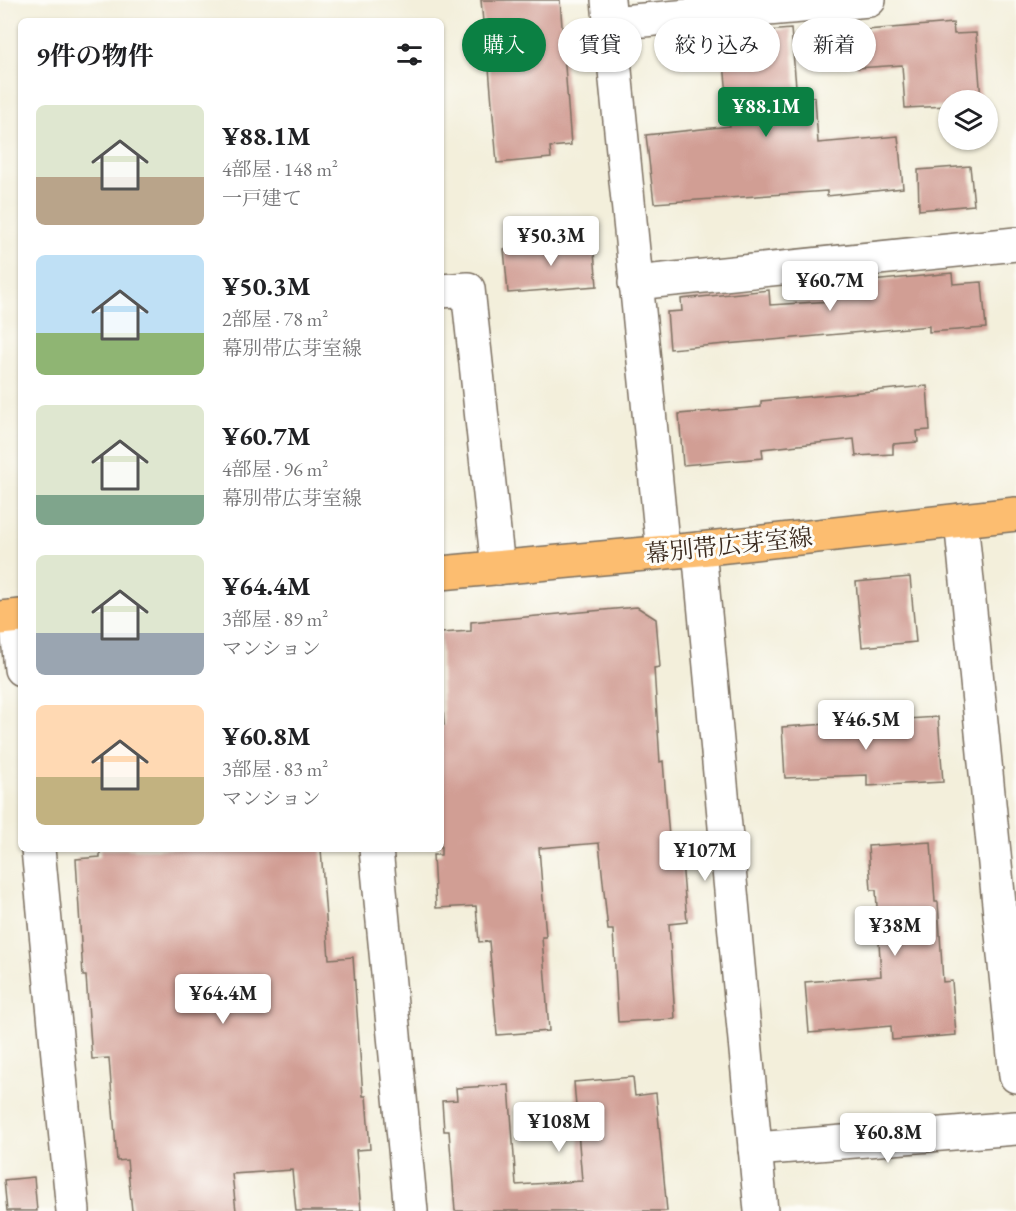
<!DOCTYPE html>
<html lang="ja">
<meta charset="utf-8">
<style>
:root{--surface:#fff;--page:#f6f6f6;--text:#202124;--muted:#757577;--accent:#0b8043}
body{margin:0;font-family:"EB Garamond","Noto Serif JP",serif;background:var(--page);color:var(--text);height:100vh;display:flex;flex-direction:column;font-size:22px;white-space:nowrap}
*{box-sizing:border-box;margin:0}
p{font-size:20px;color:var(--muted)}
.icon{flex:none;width:33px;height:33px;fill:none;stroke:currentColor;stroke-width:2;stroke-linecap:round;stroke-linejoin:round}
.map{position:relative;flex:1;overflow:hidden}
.side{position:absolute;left:18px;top:18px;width:426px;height:834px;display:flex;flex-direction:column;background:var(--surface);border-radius:9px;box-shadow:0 2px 4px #0004}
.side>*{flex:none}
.top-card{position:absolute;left:462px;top:18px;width:464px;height:54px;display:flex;gap:12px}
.buttons{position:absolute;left:938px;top:90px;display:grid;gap:12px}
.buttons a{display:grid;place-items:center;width:60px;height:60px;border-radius:50%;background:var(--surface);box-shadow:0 2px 4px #0004;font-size:30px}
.price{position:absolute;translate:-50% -51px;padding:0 14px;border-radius:6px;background:#fff;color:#222;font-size:20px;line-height:39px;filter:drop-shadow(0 2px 3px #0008)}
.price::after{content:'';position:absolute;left:50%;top:36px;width:18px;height:14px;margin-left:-9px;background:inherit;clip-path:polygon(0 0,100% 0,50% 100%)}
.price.current{background:var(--accent);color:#fff}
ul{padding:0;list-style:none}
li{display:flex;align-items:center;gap:18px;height:150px;padding:0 18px}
li span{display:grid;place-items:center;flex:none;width:168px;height:120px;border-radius:9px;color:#555}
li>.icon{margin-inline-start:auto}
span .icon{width:72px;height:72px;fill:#fffc;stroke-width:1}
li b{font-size:26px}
h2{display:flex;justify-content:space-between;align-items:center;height:72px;padding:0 18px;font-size:26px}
.chip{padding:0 21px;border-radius:27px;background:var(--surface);box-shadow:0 2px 4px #0004;font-size:21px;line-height:54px}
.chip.current{background:var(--accent);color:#fff}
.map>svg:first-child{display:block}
.building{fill:#d19e94}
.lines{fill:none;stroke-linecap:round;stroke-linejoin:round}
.minor-casing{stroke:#7b6f60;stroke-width:36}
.major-casing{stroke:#7b6f60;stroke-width:36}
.minor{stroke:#fff;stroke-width:33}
.major{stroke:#fcbd6f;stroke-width:33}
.labels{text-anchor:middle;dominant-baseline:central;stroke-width:6;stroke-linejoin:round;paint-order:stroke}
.street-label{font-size:24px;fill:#3b2a1e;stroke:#fdfcf7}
</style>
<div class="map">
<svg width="1016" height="1211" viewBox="0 0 1016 1211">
<rect width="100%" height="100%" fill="#fdfcf7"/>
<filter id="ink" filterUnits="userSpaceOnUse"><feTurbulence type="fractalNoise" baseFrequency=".0167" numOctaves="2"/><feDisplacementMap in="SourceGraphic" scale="12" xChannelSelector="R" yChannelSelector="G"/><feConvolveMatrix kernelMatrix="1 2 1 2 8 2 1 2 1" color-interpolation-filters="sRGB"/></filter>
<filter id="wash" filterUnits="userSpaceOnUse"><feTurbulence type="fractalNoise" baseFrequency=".008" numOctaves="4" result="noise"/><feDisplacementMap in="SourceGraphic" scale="24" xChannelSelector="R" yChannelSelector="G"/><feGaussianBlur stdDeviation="1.35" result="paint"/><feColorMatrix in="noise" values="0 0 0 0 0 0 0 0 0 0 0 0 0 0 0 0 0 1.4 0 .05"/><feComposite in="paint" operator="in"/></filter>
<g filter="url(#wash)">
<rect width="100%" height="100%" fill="#f3efdb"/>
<g id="blocks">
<!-- building -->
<g class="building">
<path d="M 481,0 L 560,0 L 571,145 L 550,147 L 551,158 L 497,163 L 487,44 L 485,44 Z"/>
<path d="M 953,23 L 954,34 L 976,33 L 981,100 L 948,100 L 948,106 L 905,108 L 902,65 L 857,68 L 854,31 Z"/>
<path d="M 754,29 L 754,32 L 791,29 L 797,98 L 815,97 L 818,143 L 898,136 L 903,188 L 827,196 L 827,191 L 654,203 L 646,135 L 730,126 L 721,32 Z"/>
<path d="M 970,166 L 974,205 L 919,210 L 918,170 Z"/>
<path d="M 593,241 L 597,286 L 508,293 L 504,249 Z"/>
<path d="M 952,273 L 953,284 L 982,282 L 986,328 L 929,332 L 929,326 L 670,349 L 667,312 L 682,311 L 681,299 L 769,290 L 770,305 L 832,301 L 831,285 Z"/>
<path d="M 927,386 L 930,430 L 917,431 L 918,442 L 893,444 L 893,454 L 856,456 L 854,439 L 762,449 L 763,458 L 683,465 L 679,414 L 761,407 L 761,401 Z"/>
<path d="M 910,577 L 916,642 L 862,647 L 856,582 Z"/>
<path d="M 637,607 L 656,619 L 660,667 L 654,668 L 660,762 L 663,761 L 670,850 L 681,849 L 687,922 L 669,924 L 675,1019 L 618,1022 L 613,930 L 608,930 L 599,843 L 539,848 L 546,937 L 542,937 L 549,1031 L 497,1035 L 489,941 L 479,942 L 476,906 L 436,908 L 433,855 L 441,855 L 441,725 L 444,725 L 441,678 L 441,633 L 471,631 L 471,622 Z"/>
<path d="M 938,717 L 943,782 L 867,786 L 867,775 L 785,778 L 782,727 Z"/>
<path d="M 931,842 L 935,902 L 938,902 L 943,982 L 952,981 L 956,1035 L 892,1040 L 891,1026 L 809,1033 L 805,982 L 881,976 L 876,890 L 871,890 L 868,846 Z"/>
<path d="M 100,849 L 321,849 L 329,959 L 353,957 L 363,1096 L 366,1096 L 370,1149 L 356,1150 L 361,1211 L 296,1211 L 292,1170 L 232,1174 L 236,1211 L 132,1211 L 127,1160 L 117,1161 L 109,1058 L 92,1059 L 86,976 L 83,976 L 76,859 L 100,857 Z"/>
<path d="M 633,1077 L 635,1096 L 656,1093 L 667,1211 L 455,1211 L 449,1131 L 444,1131 L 442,1101 L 457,1100 L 456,1088 L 509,1085 L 516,1185 L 582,1181 L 574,1082 Z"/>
<path d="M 34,1177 L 37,1211 L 7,1211 L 4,1180 Z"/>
</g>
</g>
</g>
<g filter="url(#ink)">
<use href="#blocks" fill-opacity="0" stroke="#7b6f60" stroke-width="1.5"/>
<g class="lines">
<!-- minor casing -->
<g class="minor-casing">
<g id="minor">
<path d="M 608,0 L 663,552"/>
<path d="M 610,23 L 869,0"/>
<path d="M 635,283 L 1016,244"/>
<path d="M 441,291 L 468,289 L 498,568"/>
<path d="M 961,520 L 1016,1076"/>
<path d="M 699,549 L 761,1211"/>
<path d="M 16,617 L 21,669"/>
<path d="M 38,849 L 73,1211"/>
<path d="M 376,849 L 411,1211"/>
<path d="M 755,1149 L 1016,1128"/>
</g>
</g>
<!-- major casing -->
<g class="major-casing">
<g id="major">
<path d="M 441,573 L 699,549 L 1016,514"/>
<path d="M 0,618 L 21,616"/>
</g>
</g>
<!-- minor -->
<use href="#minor" class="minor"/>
<!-- major -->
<use href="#major" class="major"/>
</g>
</g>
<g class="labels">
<!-- street labels -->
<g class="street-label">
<text transform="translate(729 545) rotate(-6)">幕別帯広芽室線</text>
</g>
</g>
</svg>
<div class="buttons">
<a><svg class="icon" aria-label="layers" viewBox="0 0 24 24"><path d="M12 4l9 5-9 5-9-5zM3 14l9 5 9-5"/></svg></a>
</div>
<b class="price current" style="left:766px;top:138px">¥88.1M</b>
<b class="price" style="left:551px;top:267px">¥50.3M</b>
<b class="price" style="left:830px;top:312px">¥60.7M</b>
<b class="price" style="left:866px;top:751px">¥46.5M</b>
<b class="price" style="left:705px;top:882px">¥107M</b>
<b class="price" style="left:895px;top:957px">¥38M</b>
<b class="price" style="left:223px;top:1025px">¥64.4M</b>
<b class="price" style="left:559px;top:1153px">¥108M</b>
<b class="price" style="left:888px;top:1164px">¥60.8M</b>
<div class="top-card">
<a class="chip current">購入</a>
<a class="chip">賃貸</a>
<a class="chip">絞り込み</a>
<a class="chip">新着</a>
</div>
<section class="side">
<h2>9件の物件<svg class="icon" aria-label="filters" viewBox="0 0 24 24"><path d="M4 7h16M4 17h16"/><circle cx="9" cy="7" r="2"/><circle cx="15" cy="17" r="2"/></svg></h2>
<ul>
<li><span style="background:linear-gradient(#dfe7d0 60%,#b9a48a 0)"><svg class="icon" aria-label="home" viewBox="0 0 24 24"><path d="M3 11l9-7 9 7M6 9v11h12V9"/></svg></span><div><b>¥88.1M</b><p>4部屋 · 148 m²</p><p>一戸建て</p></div></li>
<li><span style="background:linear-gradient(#bfe0f5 65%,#8fb573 0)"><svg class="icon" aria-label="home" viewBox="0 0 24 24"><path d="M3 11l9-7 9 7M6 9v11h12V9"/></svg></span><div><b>¥50.3M</b><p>2部屋 · 78 m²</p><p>幕別帯広芽室線</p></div></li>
<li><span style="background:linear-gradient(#dfe7d0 75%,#7fa58c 0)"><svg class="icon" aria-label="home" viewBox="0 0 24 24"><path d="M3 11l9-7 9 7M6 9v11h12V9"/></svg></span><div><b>¥60.7M</b><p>4部屋 · 96 m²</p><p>幕別帯広芽室線</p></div></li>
<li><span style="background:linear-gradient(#dfe7d0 65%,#9aa5b1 0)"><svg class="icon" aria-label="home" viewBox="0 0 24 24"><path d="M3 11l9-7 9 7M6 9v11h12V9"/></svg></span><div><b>¥64.4M</b><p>3部屋 · 89 m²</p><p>マンション</p></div></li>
<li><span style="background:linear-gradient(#ffd9b3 60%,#c2b280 0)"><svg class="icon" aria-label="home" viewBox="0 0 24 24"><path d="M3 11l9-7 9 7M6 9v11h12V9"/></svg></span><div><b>¥60.8M</b><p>3部屋 · 83 m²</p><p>マンション</p></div></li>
</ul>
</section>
</div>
